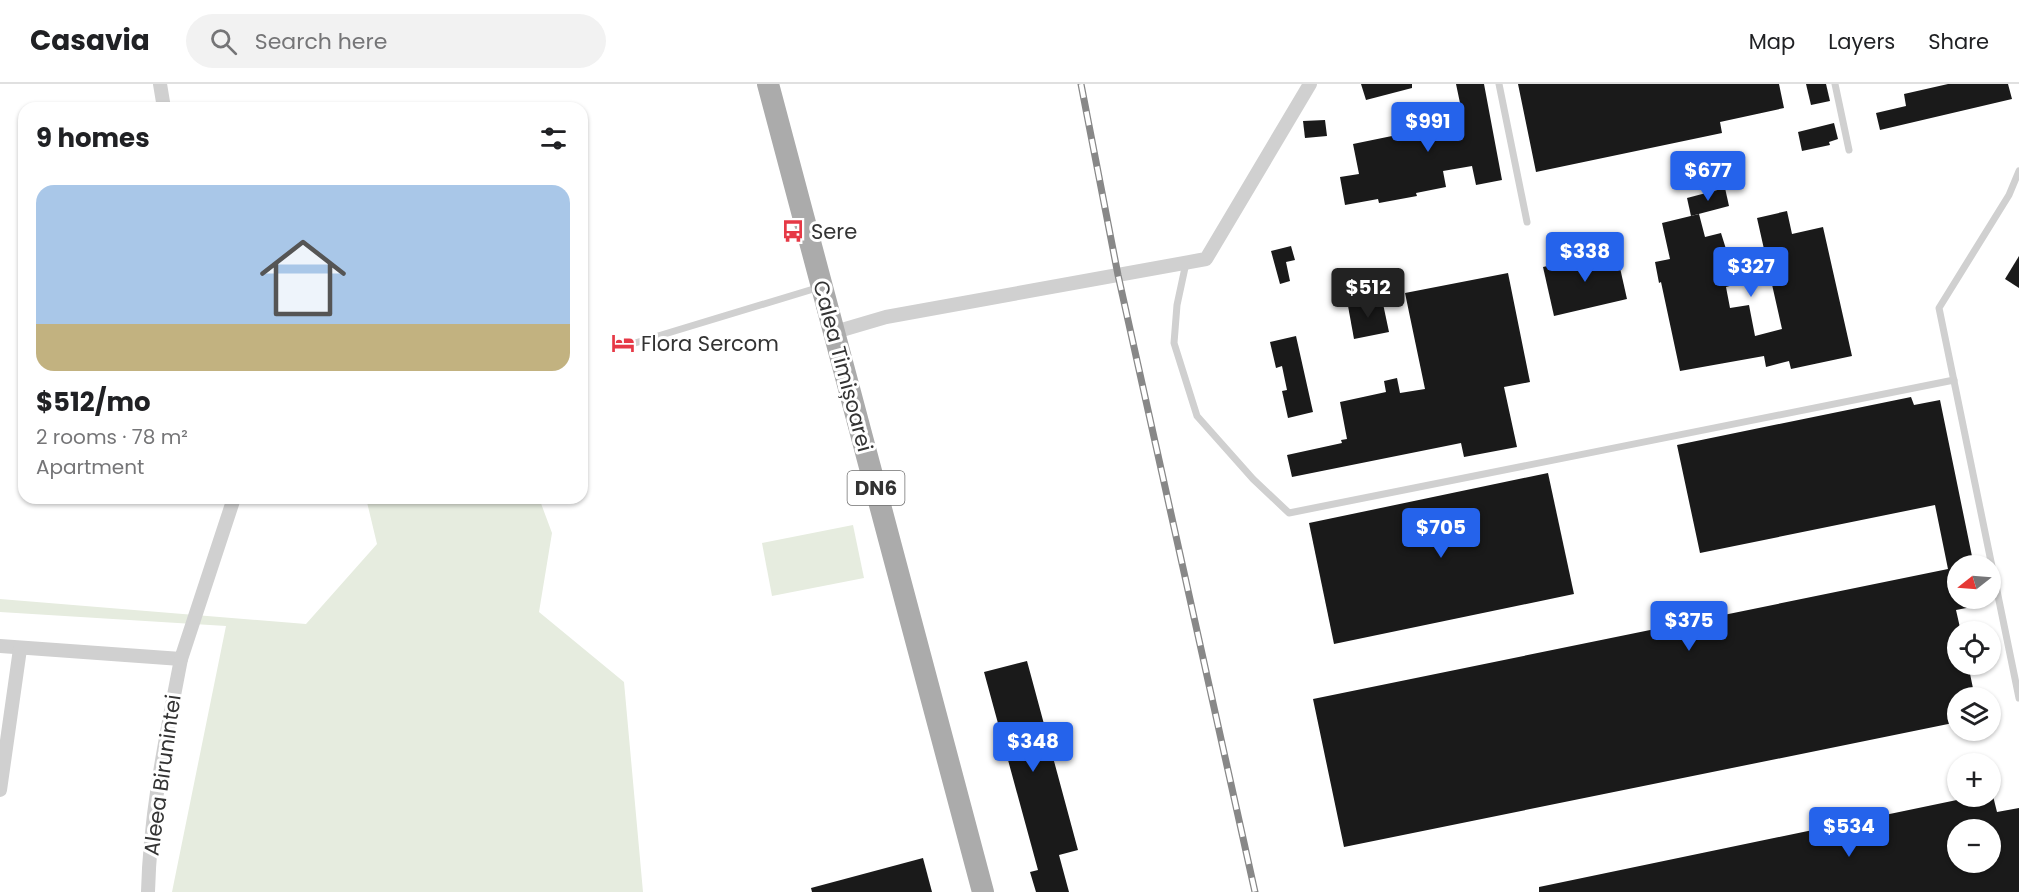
<!DOCTYPE html>
<meta charset="utf-8">
<style>
:root{--surface:#fff;--page:#f2f2f2;--text:#202124;--muted:#757577;--line:#e0e0e0;--accent:#2563eb}
body{margin:0;font-family:Poppins,sans-serif;background:var(--page);color:var(--text);height:100vh;display:flex;flex-direction:column;font-size:22px;white-space:nowrap}
*{box-sizing:border-box;margin:0}
p{font-size:20px;color:var(--muted)}
.icon{flex:none;width:33px;height:33px;fill:none;stroke:currentColor;stroke-width:2;stroke-linecap:round;stroke-linejoin:round}
.map{position:relative;flex:1;overflow:hidden}
.panel{position:absolute;left:18px;top:18px;width:570px;height:402px;display:flex;flex-direction:column;background:var(--surface);border-radius:18px;box-shadow:0 2px 4px #0004}
.panel>*{flex:none}
.needle{width:39px;rotate:253deg}
.fabs{position:absolute;left:1947px;top:471px;display:grid;gap:12px}
.fabs a{display:grid;place-items:center;width:54px;height:54px;border-radius:50%;background:var(--surface);box-shadow:0 2px 4px #0004;font-size:30px}
.price{position:absolute;translate:-50% -51px;padding:0 14px;border-radius:6px;background:var(--accent);color:#fff;font-size:20px;line-height:39px;filter:drop-shadow(0 2px 3px #0008)}
.price::after{content:'';position:absolute;left:50%;top:36px;width:18px;height:14px;margin-left:-9px;background:inherit;clip-path:polygon(0 0,100% 0,50% 100%)}
.price.on{background:#222;color:#fff}
ul{padding:0;list-style:none}
li{display:grid;align-content:center;gap:12px;height:318px;padding:0 18px}
li span{display:grid;place-items:center;height:186px;border-radius:18px;color:#555}
li>.icon{margin-inline-start:auto}
span .icon{width:108px;height:108px;fill:#fffc;stroke-width:1}
li b{font-size:26px}
h2{display:flex;justify-content:space-between;align-items:center;height:72px;padding:0 18px;font-size:26px}
header{display:flex;align-items:center;gap:36px;box-sizing:border-box;height:84px;padding:0 30px;background:var(--surface);border-bottom:2px solid var(--line)}
header strong{font-size:28px}
nav{display:flex;gap:33px;margin-inline-start:auto;font-size:21px}
.search{width:420px;height:54px;background:var(--page);display:flex;align-items:center;gap:15px;box-sizing:border-box;padding:0 21px;border-radius:33px;color:var(--muted);font-size:22px}
.map>svg:first-child{display:block}
.green{fill:#e6ecdf}
.building{fill:#1a1a1a;fill-rule:evenodd}
.lines{fill:none;stroke-linecap:round;stroke-linejoin:round}
.service{stroke:#d0d0d0;stroke-width:7}
.minor{stroke:#d0d0d0;stroke-width:14}
.primary{stroke:#ababab;stroke-width:22}
.rail-casing{stroke:#888;stroke-width:7}
.rail{stroke:#fff;stroke-width:4.5;stroke-dasharray:14;stroke-linecap:butt}
.labels{text-anchor:middle;dominant-baseline:central;stroke-width:6;stroke-linejoin:round;paint-order:stroke}
.shield{fill:#fff;stroke:#707070;stroke-width:1.5}
.shield-label{font-size:20px;font-weight:bold;fill:#333}
.poi-label{font-size:21px;fill:#333;stroke:#fff;text-anchor:start}
.street-label{font-size:21px;fill:#333;stroke:#fff}
</style>
<header>
<strong>Casavia</strong>
<div class="search"><svg class="icon" aria-label="search" viewBox="0 0 24 24"><circle cx="10" cy="10" r="6"/><path d="M15 15l6 6"/></svg>Search here</div>
<nav><a>Map</a><a>Layers</a><a>Share</a></nav>
</header>
<div class="map">
<svg width="2019" height="808" viewBox="0 0 2019 808">
<rect width="100%" height="100%" fill="#fff"/>
<!-- green -->
<g class="green">
<path d="M 366,414 L 539,414 L 552,449 L 539,528 L 624,598 L 643,808 L 172,808 L 226,542 L 0,528 L 0,515 L 306,540 L 377,460 Z"/>
<path d="M 853,441 L 864,494 L 772,512 L 762,459 Z"/>
</g>
<!-- building -->
<g class="building">
<path d="M 1361,0 L 1412,0 L 1412,4 L 1366,16 Z"/>
<path d="M 1456,0 L 1484,0 L 1502,96 L 1476,101 L 1472,82 L 1443,87 L 1446,103 L 1416,109 L 1417,112 L 1379,119 L 1378,115 L 1345,121 L 1340,93 L 1359,90 L 1353,60 L 1426,45 L 1422,26 L 1460,19 Z"/>
<path d="M 1518,0 L 1779,0 L 1784,24 L 1720,38 L 1722,49 L 1536,88 Z"/>
<path d="M 1806,0 L 1826,0 L 1830,17 L 1811,21 Z"/>
<path d="M 1948,0 L 2008,0 L 2012,15 L 1880,46 L 1876,29 L 1906,22 L 1904,10 Z"/>
<path d="M 1325,36 L 1327,52 L 1305,54 L 1303,37 Z"/>
<path d="M 1834,39 L 1838,55 L 1829,58 L 1830,61 L 1802,67 L 1798,48 Z"/>
<path d="M 1725,104 L 1729,122 L 1691,132 L 1687,114 Z"/>
<path d="M 1787,127 L 1792,150 L 1823,143 L 1852,272 L 1791,285 L 1789,277 L 1766,283 L 1764,272 L 1680,287 L 1661,198 L 1659,199 L 1655,178 L 1670,175 L 1662,139 L 1699,130 L 1705,153 L 1721,149 L 1737,200 L 1726,203 L 1730,224 L 1749,221 L 1755,252 L 1782,245 L 1757,134 Z"/>
<path d="M 1291,162 L 1295,176 L 1286,178 L 1290,197 L 1280,200 L 1271,167 Z"/>
<path d="M 1616,166 L 1627,215 L 1554,232 L 1543,183 Z"/>
<path d="M 2019,172 L 2019,204 L 2005,195 Z"/>
<path d="M 1508,189 L 1530,298 L 1504,303 L 1517,363 L 1464,373 L 1461,359 L 1292,393 L 1287,371 L 1342,359 L 1341,356 L 1347,355 L 1340,318 L 1386,308 L 1384,297 L 1397,294 L 1400,309 L 1425,305 L 1405,209 Z"/>
<path d="M 1382,215 L 1389,248 L 1354,255 L 1348,222 Z"/>
<path d="M 1296,252 L 1313,328 L 1288,334 L 1282,307 L 1287,306 L 1282,282 L 1276,284 L 1270,258 Z"/>
<path d="M 1911,313 L 1914,321 L 1940,316 L 1974,482 L 1958,482 L 1958,514 L 1986,514 L 1987,520 L 1956,526 L 1961,548 L 1958,548 L 1958,580 L 1968,580 L 1975,614 L 1958,614 L 1958,638 L 1344,763 L 1313,615 L 1948,485 L 1935,421 L 1700,469 L 1677,361 Z"/>
<path d="M 1548,389 L 1574,510 L 1334,560 L 1309,439 Z"/>
<path d="M 1027,577 L 1078,766 L 1059,771 L 1069,808 L 1036,808 L 1030,788 L 1038,786 L 984,588 Z"/>
<path d="M 1976,712 L 1993,712 L 1997,728 L 2019,724 L 2019,808 L 1539,808 L 1539,803 ZM 1958,746 L 1990,746 L 1990,778 L 1958,778 Z"/>
<path d="M 923,774 L 932,808 L 812,808 L 811,804 Z"/>
</g>
<g class="lines">
<!-- service -->
<g class="service">
<path d="M 1499,0 L 1527,138"/>
<path d="M 1835,0 L 1849,66"/>
<path d="M 2019,87 L 2009,111 L 1939,224 L 2019,614"/>
<path d="M 1186,179 L 1177,221 L 1174,259 L 1197,332 L 1253,395 L 1289,429 L 1954,296"/>
<path d="M 635,259 L 820,203"/>
</g>
<!-- minor -->
<g class="minor">
<path d="M 160,0 L 164,24"/>
<path d="M 835,248 L 886,233 L 1206,175 L 1310,0"/>
<path d="M 0,562 L 181,575 L 234,414"/>
<path d="M 0,706 L 20,565"/>
<path d="M 148,808 C 150,728 166,653 181,575"/>
</g>
<!-- primary -->
<path class="primary" d="M 768,0 L 983,808"/>
<!-- rail casing -->
<g class="rail-casing">
<path id="rail" d="M 1081,0 L 1118,191 L 1255,808"/>
</g>
<!-- rail -->
<use href="#rail" class="rail"/>
</g>
<!-- icons -->
<defs>
<g id="bus-bare" transform="scale(1.8)"><path d="M-5-6H5V4H4V6H2V4H-2V6H-4V4H-5ZM-3.5-4V0h7V-4ZM-3.5 1.2v1.5H-2V1.2ZM2 1.2v1.5H3.5V1.2Z" fill="#e63946" stroke="#fff" stroke-width="2.5" paint-order="stroke"/></g>
<g id="hotel-bare" transform="scale(1.8)"><path d="M-6-4.5h1.5V1H6V5H4.5V3h-9V5H-6ZM-4 0a1.8 1.8 0 1 1 3.6 0ZM.5 0V-2.5h3Q6-2.5 6 0Z" fill="#e63946" stroke="#fff" stroke-width="2.5" paint-order="stroke"/></g>
</defs>
<g fill-rule="evenodd">
<use href="#bus-bare" x="793" y="147"/>
<use href="#hotel-bare" x="623" y="259"/>
</g>
<g class="labels">
<!-- shield labels -->
<rect class="shield" x="847.5" y="387" width="57" height="34" rx="4.5"/>
<g class="shield-label">
<text x="876" y="404">DN6</text>
</g>
<!-- poi labels -->
<g class="poi-label">
<text x="811" y="147">Sere</text>
<text x="641" y="259">Flora Sercom</text>
</g>
<!-- street labels -->
<g class="street-label">
<text transform="translate(843 282) rotate(75)">Calea Timișoarei</text>
<text transform="translate(162 691) rotate(-82)">Aleea Birunintei</text>
</g>
</g>
</svg>
<div class="fabs">
<a><svg class="needle" viewBox="-14 -14 28 28"><path d="M0-13l5 13h-10z" fill="#e53935"/><path d="M0 13l5-13h-10z" fill="#757577"/></svg></a>
<a><svg class="icon" aria-label="locate" viewBox="0 0 24 24"><circle cx="12" cy="12" r="6"/><path d="M12 2v4M12 18v4M2 12h4M18 12h4"/></svg></a>
<a><svg class="icon" aria-label="layers" viewBox="0 0 24 24"><path d="M12 4l9 5-9 5-9-5zM3 14l9 5 9-5"/></svg></a>
<a>+</a>
<a>−</a>
</div>
<b class="price" style="left:1428px;top:69px">$991</b>
<b class="price" style="left:1708px;top:118px">$677</b>
<b class="price" style="left:1585px;top:199px">$338</b>
<b class="price" style="left:1751px;top:214px">$327</b>
<b class="price on" style="left:1368px;top:235px">$512</b>
<b class="price" style="left:1441px;top:475px">$705</b>
<b class="price" style="left:1689px;top:568px">$375</b>
<b class="price" style="left:1033px;top:689px">$348</b>
<b class="price" style="left:1849px;top:774px">$534</b>
<section class="panel">
<h2>9 homes<svg class="icon" aria-label="filters" viewBox="0 0 24 24"><path d="M4 7h16M4 17h16"/><circle cx="9" cy="7" r="2"/><circle cx="15" cy="17" r="2"/></svg></h2>
<ul>
<li><span style="background:linear-gradient(#a9c7e8 75%,#c2b280 0)"><svg class="icon" aria-label="home" viewBox="0 0 24 24"><path d="M3 11l9-7 9 7M6 9v11h12V9"/></svg></span><div><b>$512/mo</b><p>2 rooms · 78 m²</p><p>Apartment</p></div></li>
</ul>
</section>
</div>
